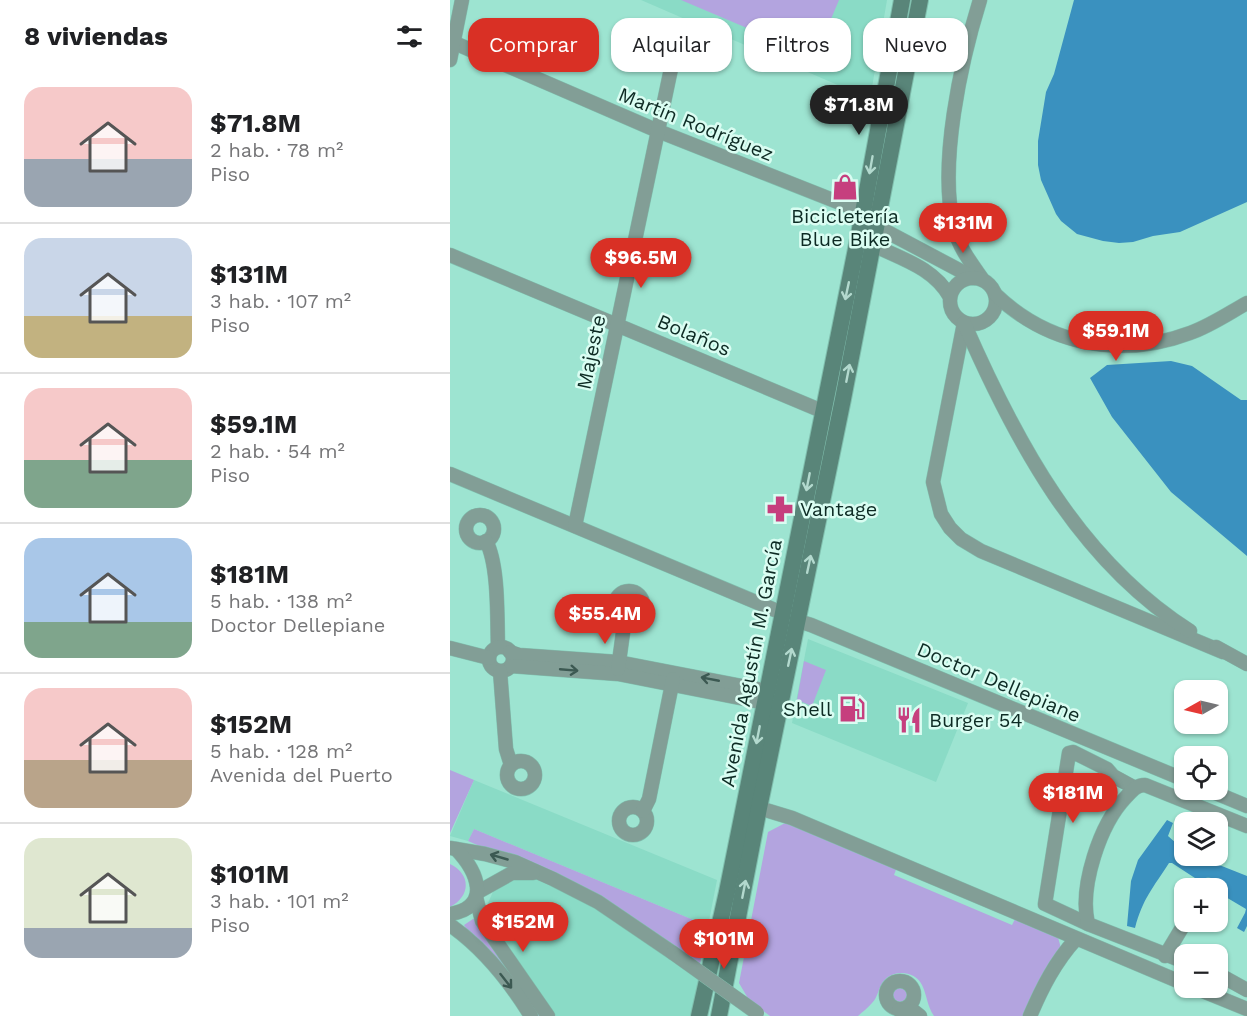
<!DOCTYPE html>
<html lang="es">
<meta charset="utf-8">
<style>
:root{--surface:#fff;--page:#f6f6f6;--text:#202124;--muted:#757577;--line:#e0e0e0;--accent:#d93025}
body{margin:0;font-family:"Work Sans",sans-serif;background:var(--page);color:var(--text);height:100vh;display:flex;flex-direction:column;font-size:22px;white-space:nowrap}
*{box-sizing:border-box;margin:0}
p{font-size:20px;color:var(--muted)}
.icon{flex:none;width:33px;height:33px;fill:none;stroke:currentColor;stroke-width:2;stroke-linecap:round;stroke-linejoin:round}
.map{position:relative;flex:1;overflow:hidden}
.details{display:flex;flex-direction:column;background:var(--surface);width:450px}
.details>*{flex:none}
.hud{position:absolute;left:18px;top:18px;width:570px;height:54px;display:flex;gap:12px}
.needle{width:39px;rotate:262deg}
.tools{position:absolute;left:724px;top:680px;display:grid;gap:12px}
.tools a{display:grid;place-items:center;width:54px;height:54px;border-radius:12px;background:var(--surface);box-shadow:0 2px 4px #0004;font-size:30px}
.price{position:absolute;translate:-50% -51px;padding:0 14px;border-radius:21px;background:var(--accent);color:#fff;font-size:20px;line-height:39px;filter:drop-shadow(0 2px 3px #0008)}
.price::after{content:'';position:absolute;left:50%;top:36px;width:18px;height:14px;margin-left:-9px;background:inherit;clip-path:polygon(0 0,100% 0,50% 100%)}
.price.on{background:#222;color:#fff}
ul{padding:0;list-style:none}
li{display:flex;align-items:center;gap:18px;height:150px;padding:0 24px}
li+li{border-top:2px solid var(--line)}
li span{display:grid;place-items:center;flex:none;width:168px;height:120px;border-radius:18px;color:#555}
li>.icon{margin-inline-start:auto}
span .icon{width:72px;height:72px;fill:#fffc;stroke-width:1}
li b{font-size:26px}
h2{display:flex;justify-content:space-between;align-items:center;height:72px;padding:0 24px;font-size:26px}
.pill{padding:0 21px;border-radius:18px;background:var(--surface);box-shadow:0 2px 4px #0004;font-size:21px;line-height:54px}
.pill.on{background:var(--accent);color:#fff}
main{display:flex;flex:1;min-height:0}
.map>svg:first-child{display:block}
.built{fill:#8adbc6}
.green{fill:#b3a4df}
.water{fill:#3a91bf}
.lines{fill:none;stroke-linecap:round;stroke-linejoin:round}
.minor-casing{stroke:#80bfae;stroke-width:15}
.secondary-casing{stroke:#80bfae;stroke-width:18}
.minor{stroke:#829e96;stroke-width:14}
.secondary{stroke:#598579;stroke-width:16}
.minor-bridge-casing{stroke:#80bfae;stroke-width:15;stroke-linecap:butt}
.minor-bridge{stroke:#829e96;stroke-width:14}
.oneway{stroke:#b3d9ce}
.oneway2{stroke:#3c5952}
.labels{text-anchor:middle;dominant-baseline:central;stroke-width:5;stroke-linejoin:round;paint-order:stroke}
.street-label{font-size:20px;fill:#0d2b24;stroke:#dafdf2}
.poi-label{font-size:20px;fill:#0d2b24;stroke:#dafdf2;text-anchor:start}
</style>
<main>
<section class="details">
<h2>8 viviendas<svg class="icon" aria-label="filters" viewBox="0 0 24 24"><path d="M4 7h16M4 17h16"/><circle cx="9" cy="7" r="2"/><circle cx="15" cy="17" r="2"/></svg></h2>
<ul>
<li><span style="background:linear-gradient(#f6c9c9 60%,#9aa5b1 0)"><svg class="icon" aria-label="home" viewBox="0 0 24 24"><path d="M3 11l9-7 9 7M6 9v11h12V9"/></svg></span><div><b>$71.8M</b><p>2 hab. · 78 m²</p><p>Piso</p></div></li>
<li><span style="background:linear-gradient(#c9d6e8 65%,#c2b280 0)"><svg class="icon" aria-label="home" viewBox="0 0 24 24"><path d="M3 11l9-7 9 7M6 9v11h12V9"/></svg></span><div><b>$131M</b><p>3 hab. · 107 m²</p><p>Piso</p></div></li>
<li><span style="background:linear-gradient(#f6c9c9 60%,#7fa58c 0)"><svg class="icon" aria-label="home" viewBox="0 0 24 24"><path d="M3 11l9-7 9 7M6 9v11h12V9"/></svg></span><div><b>$59.1M</b><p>2 hab. · 54 m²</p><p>Piso</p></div></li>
<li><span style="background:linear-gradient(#a9c7e8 70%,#7fa58c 0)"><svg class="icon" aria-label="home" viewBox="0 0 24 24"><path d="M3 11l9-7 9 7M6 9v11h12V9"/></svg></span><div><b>$181M</b><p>5 hab. · 138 m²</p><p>Doctor Dellepiane</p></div></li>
<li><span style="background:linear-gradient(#f6c9c9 60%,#b9a48a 0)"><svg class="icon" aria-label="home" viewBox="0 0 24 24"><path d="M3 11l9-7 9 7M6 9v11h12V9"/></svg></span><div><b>$152M</b><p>5 hab. · 128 m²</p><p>Avenida del Puerto</p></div></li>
<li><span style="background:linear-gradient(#dfe7d0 75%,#9aa5b1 0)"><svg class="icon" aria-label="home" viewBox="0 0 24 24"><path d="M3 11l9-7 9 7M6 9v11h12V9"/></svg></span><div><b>$101M</b><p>3 hab. · 101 m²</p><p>Piso</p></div></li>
</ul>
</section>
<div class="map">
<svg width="797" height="1016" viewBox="0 0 797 1016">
<rect width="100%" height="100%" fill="#9de4d1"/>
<!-- built -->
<g class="built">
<path d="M 191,0 L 437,0 L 420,99 Z"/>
<path d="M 358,639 L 518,703 L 486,782 L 342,723 Z"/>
<path d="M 24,780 L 267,880 L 258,926 L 24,829 L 18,841 L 0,836 Z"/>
<path d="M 71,877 L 88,880 L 153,911 L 255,983 L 246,1016 L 106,1016 L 40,922 L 37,913 L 38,903 L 46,885 Z"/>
</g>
<!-- green -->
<g class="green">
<path d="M 231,0 L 389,0 L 365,57 Z"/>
<path d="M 354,661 L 376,670 L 362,706 L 347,700 Z"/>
<path d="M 0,770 L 24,780 L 0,833 Z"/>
<path d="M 339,821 L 447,867 L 444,875 L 562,925 L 566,917 L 607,934 L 611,948 L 576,1016 L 484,1016 C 477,1006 477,995 472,985 C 465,970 442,969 433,982 C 428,989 428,997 422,1003 C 418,1008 412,1012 408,1016 L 320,1016 L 299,1000 L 289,983 L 318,832 Z"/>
<path d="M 24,829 L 258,926 L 250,964 L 148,897 L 18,841 Z"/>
<path d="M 0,864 C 21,874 21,896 0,907 Z"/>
<path d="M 23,919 L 25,919 L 90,1016 L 86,1016 L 56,970 L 16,928 L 14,925 Z"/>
<circle cx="450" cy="995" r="10"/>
</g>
<!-- water -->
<g class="water">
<path d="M 797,0 L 797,202 L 730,232 L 703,236 L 683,242 L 669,243 L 653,241 L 627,234 L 611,221 L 606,214 L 591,180 L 588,165 L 588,141 L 596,92 L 604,74 L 624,0 Z"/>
<path d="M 721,361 L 742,366 L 791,400 L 797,400 L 797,556 L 721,492 L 662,417 L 640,378 L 657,365 Z"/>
<path d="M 717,820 L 723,823 L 718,836 L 735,851 L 735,855 L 744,855 L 797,876 L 797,926 L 794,932 L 787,928 L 795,913 L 796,909 L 769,893 L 770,891 L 765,887 L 766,885 L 757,879 L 748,880 L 722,863 L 719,863 C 703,888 693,898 685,928 L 677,926 L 681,881 L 688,860 Z"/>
</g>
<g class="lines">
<!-- minor casing -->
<g class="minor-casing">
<g id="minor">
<path d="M 530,0 C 511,61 488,165 504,228 C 509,248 522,264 533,280"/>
<path d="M 0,41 L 208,131 L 413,212 L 422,210"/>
<path d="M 0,60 L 12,0"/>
<path d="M 418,230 L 426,226 L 524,278"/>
<path d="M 423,245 C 452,259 484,268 500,297"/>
<path d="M 0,255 L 372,411"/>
<circle cx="523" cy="301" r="23"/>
<path d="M 545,294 C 598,345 671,359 740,333 C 760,326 779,313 797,303"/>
<path d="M 514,323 L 483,482 L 491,514 L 500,528 L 511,539 L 531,551 L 773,652"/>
<path d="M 514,323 C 565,440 628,560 740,631"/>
<path d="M 0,474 L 332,613"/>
<circle cx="30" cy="529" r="14"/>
<path d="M 125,526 L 226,45"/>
<path d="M 36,541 C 49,565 47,619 48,647"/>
<circle cx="179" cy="605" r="14"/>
<path d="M 348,621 L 361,625 L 735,780"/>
<circle cx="51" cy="659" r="12"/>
<path d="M 766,647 L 797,664"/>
<path d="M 0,648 L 39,658"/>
<path d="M 60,652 L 69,655 L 168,662 L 317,691"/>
<path d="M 61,666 L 168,674 L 315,703"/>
<path d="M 168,669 L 175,618"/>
<path d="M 50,671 L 56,749 L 61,765"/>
<circle cx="71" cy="775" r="14"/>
<path d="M 756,789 L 797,806"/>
<circle cx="183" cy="821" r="14"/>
<path d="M 309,808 L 342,818 L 735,984"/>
<path d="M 193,811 L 199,799 L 223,679"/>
<path d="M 0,848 L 35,854 L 65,862 L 103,879 L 148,902 L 223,953"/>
<path d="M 756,888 L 758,885"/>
<path d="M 28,892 L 62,873 L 83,873"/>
<path d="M 26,897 L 32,921 L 98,1016"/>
<path d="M 0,914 C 43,907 27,871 6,849"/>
<path d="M 638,924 L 595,904 L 619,753 L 623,752 L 657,769 L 663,776 L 685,788"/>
<path d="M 0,925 C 33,948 60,982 81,1016"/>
<path d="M 715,956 L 736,921"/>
<path d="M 735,962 L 638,924 C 629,887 650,824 676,797 C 682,791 686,785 695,785 L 797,826"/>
<path d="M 768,974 L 797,990"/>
<circle cx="450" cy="995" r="14"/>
<path d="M 743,987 L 797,1009"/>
<path d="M 449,1010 L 465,1012 L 470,1016"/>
<path d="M 580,1016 C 592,988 605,962 626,939"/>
</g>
</g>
<!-- secondary casing -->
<g class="secondary-casing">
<g id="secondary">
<path d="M 249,1016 L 277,892 L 409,234 L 452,0"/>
<path d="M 269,1016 L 309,808 L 393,399 L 470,0"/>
</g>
</g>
<!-- minor -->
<use href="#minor" class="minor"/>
<!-- secondary -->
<use href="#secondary" class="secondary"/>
<!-- minor-bridge casing -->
<g class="minor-bridge-casing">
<path id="minor-bridge" d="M 223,953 L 307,1013"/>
</g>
<!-- minor-bridge -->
<use href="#minor-bridge" class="minor-bridge"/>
</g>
<!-- one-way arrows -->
<defs><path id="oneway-shaft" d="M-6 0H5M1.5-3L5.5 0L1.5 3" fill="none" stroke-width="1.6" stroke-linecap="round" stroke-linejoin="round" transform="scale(1.5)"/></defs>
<g class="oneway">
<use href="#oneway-shaft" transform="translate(421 165) rotate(100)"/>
<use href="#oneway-shaft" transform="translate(397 291) rotate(102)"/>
<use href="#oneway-shaft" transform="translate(398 373) rotate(-79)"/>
<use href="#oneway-shaft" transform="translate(358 482) rotate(101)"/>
<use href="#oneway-shaft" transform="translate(359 564) rotate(-78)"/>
<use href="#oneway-shaft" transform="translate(340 657) rotate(-78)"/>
<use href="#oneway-shaft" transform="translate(308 735) rotate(101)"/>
<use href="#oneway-shaft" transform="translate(294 889) rotate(-79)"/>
</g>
<g class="oneway2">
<use href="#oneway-shaft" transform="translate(119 670) rotate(5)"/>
<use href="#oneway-shaft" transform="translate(260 679) rotate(-169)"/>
<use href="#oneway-shaft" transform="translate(49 857) rotate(-164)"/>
<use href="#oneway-shaft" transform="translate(56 981) rotate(52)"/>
</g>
<!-- icons -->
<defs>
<g id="shop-bare" transform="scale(2.07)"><path d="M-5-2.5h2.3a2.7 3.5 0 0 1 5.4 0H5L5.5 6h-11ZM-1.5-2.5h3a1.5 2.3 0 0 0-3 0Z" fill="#c63f7e" stroke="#dafdf2" stroke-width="2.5" paint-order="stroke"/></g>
<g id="pharmacy-bare" transform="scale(2.07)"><path d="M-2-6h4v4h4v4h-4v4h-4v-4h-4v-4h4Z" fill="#c63f7e" stroke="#dafdf2" stroke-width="2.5" paint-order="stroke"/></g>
<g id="fuel-bare" transform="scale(2.07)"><path d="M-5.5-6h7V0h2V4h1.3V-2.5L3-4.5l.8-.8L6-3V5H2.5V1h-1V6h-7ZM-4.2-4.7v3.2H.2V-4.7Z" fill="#c63f7e" stroke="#dafdf2" stroke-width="2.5" paint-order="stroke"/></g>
<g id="restaurant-bare" transform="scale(2.07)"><path d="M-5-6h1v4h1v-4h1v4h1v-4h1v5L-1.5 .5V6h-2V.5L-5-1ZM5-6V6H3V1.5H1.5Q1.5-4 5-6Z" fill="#c63f7e" stroke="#dafdf2" stroke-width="2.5" paint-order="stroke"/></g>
</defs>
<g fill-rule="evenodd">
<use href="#shop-bare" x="395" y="187"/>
<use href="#pharmacy-bare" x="330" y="509"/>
<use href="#fuel-bare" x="402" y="709"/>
<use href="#restaurant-bare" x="459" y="720"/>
</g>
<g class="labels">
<!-- street labels -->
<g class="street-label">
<text transform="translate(246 124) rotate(22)">Martín Rodríguez</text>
<text transform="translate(244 335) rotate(23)">Bolaños</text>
<text transform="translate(141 352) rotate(-78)">Majeste</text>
<text transform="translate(301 663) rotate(-79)">Avenida Agustín M. García</text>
<text transform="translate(549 682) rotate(23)">Doctor Dellepiane</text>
</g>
<!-- poi labels -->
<g class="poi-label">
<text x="395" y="216" text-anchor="middle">Bicicletería<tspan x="395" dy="23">Blue Bike</tspan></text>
<text x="350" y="509">Vantage</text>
<text x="382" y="709" text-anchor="end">Shell</text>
<text x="479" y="720">Burger 54</text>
</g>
</g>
</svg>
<div class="tools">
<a><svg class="needle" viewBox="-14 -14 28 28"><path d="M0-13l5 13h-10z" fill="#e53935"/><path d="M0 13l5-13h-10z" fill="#757577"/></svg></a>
<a><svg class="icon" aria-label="locate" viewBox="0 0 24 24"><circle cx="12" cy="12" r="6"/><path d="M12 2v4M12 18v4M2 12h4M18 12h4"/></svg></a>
<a><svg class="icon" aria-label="layers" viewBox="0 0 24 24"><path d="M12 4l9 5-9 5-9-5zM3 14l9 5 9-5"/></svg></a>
<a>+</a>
<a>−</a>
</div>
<b class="price on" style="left:409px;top:136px">$71.8M</b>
<b class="price" style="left:513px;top:254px">$131M</b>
<b class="price" style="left:191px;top:289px">$96.5M</b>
<b class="price" style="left:666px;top:362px">$59.1M</b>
<b class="price" style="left:155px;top:645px">$55.4M</b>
<b class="price" style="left:623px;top:824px">$181M</b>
<b class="price" style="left:73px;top:953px">$152M</b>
<b class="price" style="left:274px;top:970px">$101M</b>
<div class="hud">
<a class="pill on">Comprar</a>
<a class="pill">Alquilar</a>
<a class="pill">Filtros</a>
<a class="pill">Nuevo</a>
</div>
</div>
</main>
